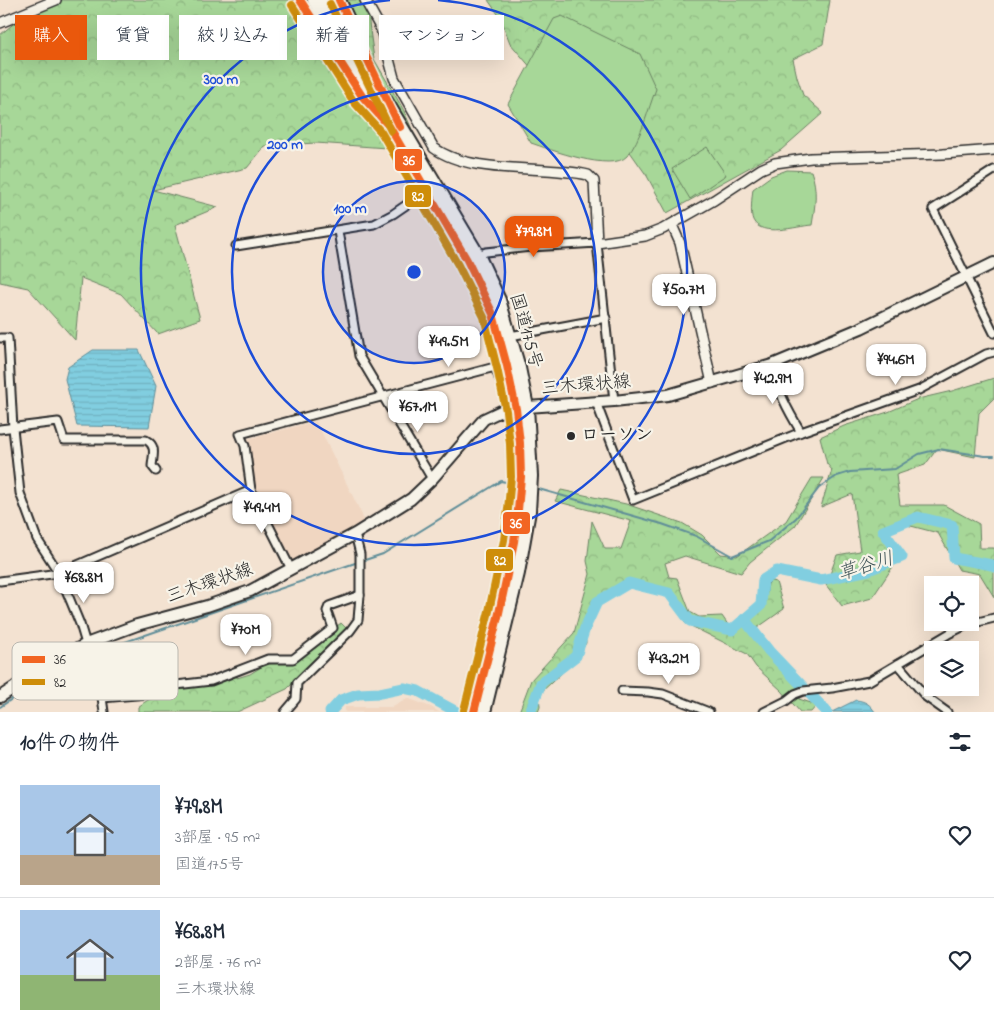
<!DOCTYPE html>
<html lang="ja">
<meta charset="utf-8">
<style>
:root{--surface:#fff;--page:#f2f2f3;--text:#1f2937;--muted:#747a83;--line:#e0e1e3;--accent:#ea580c}
body{margin:0;font-family:"Indie Flower","Klee One",sans-serif;background:var(--page);color:var(--text);height:100vh;display:flex;flex-direction:column;font-size:19px;white-space:nowrap}
*{box-sizing:border-box;margin:0}
p{font-size:16px;color:var(--muted)}
.icon{flex:none;width:28px;height:28px;fill:none;stroke:currentColor;stroke-width:2;stroke-linecap:round;stroke-linejoin:round}
.map{position:relative;height:712px;overflow:hidden}
.details{display:flex;flex-direction:column;background:var(--surface);flex:1}
.details>*{flex:none}
.hud{position:absolute;left:15px;top:15px;width:500px;height:45px;display:flex;gap:10px}
.fabs{position:absolute;left:924px;top:576px;display:grid;gap:10px}
.fabs a{display:grid;place-items:center;width:55px;height:55px;border-radius:0px;background:var(--surface);box-shadow:0 5px 20px #0002;font-size:25px}
.price{position:absolute;translate:-50% -42px;padding:0 11px;border-radius:10px;background:#fff;color:#222;font-size:16px;line-height:32px;filter:drop-shadow(0 1px 2px #0008)}
.price::after{content:'';position:absolute;left:50%;top:30px;width:15px;height:11px;margin-left:-8px;background:inherit;clip-path:polygon(0 0,100% 0,50% 100%)}
.price.active{background:var(--accent);color:#fff}
ul{padding:0;list-style:none}
li{display:flex;align-items:center;gap:15px;height:125px;padding:0 20px}
li+li{border-top:1px solid var(--line)}
li span{display:grid;place-items:center;flex:none;width:140px;height:100px;border-radius:0px;color:#555}
li>.icon{margin-inline-start:auto}
span .icon{width:60px;height:60px;fill:#fffc;stroke-width:1}
li b{font-size:21px}
h2{display:flex;justify-content:space-between;align-items:center;height:60px;padding:0 20px;font-size:21px}
.chip{padding:0 18px;border-radius:0px;background:var(--surface);box-shadow:0 5px 20px #0002;font-size:18px;line-height:45px}
.chip.active{background:var(--accent);color:#fff}
.map>svg:first-child{display:block}
.built{fill:#f0d6c1}
.forest{fill:url(#forest-crowns);stroke:#698162}
.park{fill:#a7d798;stroke:#698162}
.water{fill:url(#water-rules);stroke:#5f8d98}
.lines{fill:none;stroke-linecap:round;stroke-linejoin:round}
.stream{stroke:#5f8d98;stroke-width:2}
.river{stroke:#81cee0;stroke-width:11}
.minor-casing{stroke:#2b2b2b;stroke-width:11}
.tertiary-casing{stroke:#2b2b2b;stroke-width:12}
.secondary-casing{stroke:#2b2b2b;stroke-width:14}
.trunk-casing{stroke:#2b2b2b;stroke-width:16}
.minor{stroke:#f7f3e8;stroke-width:7}
.tertiary{stroke:#f7f3e8;stroke-width:9}
.secondary{stroke:#f7f3e8;stroke-width:10}
.trunk{stroke:#f7f3e8;stroke-width:12}
.bus-1-casing{stroke:#f7f3e8;stroke-width:11}
.bus-2-casing{stroke:#f7f3e8;stroke-width:11}
.bus-1{stroke:#f26522;stroke-width:8}
.bus-2{stroke:#ce8d09;stroke-width:8}
.ring{fill:none;stroke:#1d4ed8;stroke-width:2.5}
.poi-dot{fill:#2b2b2b;stroke:#f7f3e8;stroke-width:2}
.labels{text-anchor:middle;dominant-baseline:central;stroke-width:4.5;stroke-linejoin:round;paint-order:stroke}
.street-label{font-size:18px;fill:#2b2b2b;stroke:#f7f3e8}
.poi-label{font-size:18px;font-weight:bold;fill:#2b2b2b;stroke:#f7f3e8;text-anchor:start}
.water-label{font-size:19px;font-style:italic;fill:#405458;stroke:#f7f3e8}
.key{fill:#f7f3e8;stroke:#bab7af;stroke-width:1}
.key-label{font-size:14px;fill:#2b2b2b}
.centre{fill:#1d4ed8;stroke:#f7f3e8;stroke-width:2.5}
.ring-label{font-size:15px;text-anchor:middle;font-weight:bold;fill:#1d4ed8;stroke:#f7f3e8;stroke-width:4.5;stroke-linejoin:round;paint-order:stroke}
.line-badge{stroke:#f7f3e8;stroke-width:2}
.badge-label{font-size:14px;text-anchor:middle;font-weight:bold;fill:#fff}
</style>
<div class="map">
<svg width="994" height="712" viewBox="0 0 994 712">
<defs>
<pattern id="forest-crowns" width="20" height="18" patternUnits="userSpaceOnUse" patternTransform="scale(1.25)"><rect width="20" height="18" fill="#a7d798"/><path d="M2 6a3 3 0 1 1 6 0M12 15a3 3 0 1 1 6 0" fill="none" stroke="#90b983"/></pattern>
<pattern id="water-rules" width="6" height="5" patternUnits="userSpaceOnUse" patternTransform="scale(1.25)"><rect width="6" height="5" fill="#81cee0"/><path d="M0 2.5h6" fill="none" stroke="#70b1c0"/></pattern>
</defs>
<rect width="100%" height="100%" fill="#f3e2d1"/>
<filter id="ink" filterUnits="userSpaceOnUse"><feTurbulence type="fractalNoise" baseFrequency=".02" numOctaves="2"/><feDisplacementMap in="SourceGraphic" scale="10" xChannelSelector="R" yChannelSelector="G"/><feConvolveMatrix kernelMatrix="1 2 1 2 8 2 1 2 1" color-interpolation-filters="sRGB"/></filter>
<g filter="url(#ink)">
<!-- built -->
<g class="built">
<path d="M 316,421 L 362,515 L 364,523 L 292,564 L 256,497 L 248,446 L 244,440 Z"/>
<path d="M 407,698 L 431,707 L 439,712 L 345,712 L 345,707 L 391,707 Z"/>
</g>
<!-- forest -->
<g class="forest">
<path d="M 42,0 L 369,0 L 369,23 L 374,59 L 403,109 L 415,136 L 415,150 L 316,143 L 265,146 L 247,168 L 153,190 L 218,207 L 175,225 L 200,319 L 158,334 L 121,294 L 81,278 L 75,340 L 28,288 L 0,282 L 0,35 Z"/>
<path d="M 488,0 L 830,0 L 823,44 L 793,59 L 797,77 L 803,95 L 823,113 L 781,150 L 667,213 L 647,176 L 621,139 L 560,102 L 510,43 L 500,17 Z"/>
<path d="M 994,378 L 994,398 L 979,413 L 975,457 L 937,449 L 925,465 L 896,475 L 900,505 L 944,505 L 979,524 L 980,548 L 994,548 L 994,597 L 980,574 L 959,570 L 938,533 L 907,525 L 880,535 L 900,556 L 872,598 L 842,606 L 826,585 L 837,555 L 860,551 L 852,494 L 821,507 L 832,470 L 827,464 L 820,437 L 844,426 L 888,412 L 918,399 L 952,391 Z"/>
<path d="M 812,478 L 824,478 L 795,526 L 750,562 L 741,573 L 685,556 L 665,563 L 669,577 L 677,578 L 690,612 L 699,617 L 722,616 L 731,629 L 752,613 L 760,610 L 766,598 L 768,584 L 771,581 L 776,582 L 784,609 L 757,628 L 798,685 L 799,699 L 817,705 L 811,712 L 800,712 L 782,691 L 756,667 L 747,654 L 685,623 L 675,596 L 659,588 L 636,581 L 593,605 L 584,620 L 586,643 L 576,660 L 539,694 L 540,707 L 538,712 L 519,712 L 531,680 L 574,633 L 590,574 L 587,561 L 592,521 L 605,549 L 621,549 L 631,521 L 555,501 L 561,490 L 626,504 L 682,523 L 702,535 L 721,554 L 737,556 L 786,521 Z"/>
<path d="M 341,623 L 346,628 L 287,689 L 237,712 L 138,712 L 138,707 C 166,685 202,682 237,675 L 237,678 L 250,674 L 266,664 L 290,662 Z"/>
</g>
<!-- park -->
<g class="park">
<path d="M 562,16 L 640,54 L 656,89 C 648,109 641,140 627,156 C 612,173 549,149 531,143 L 508,104 L 554,19 Z"/>
<path d="M 707,147 L 726,175 L 690,199 L 672,169 Z"/>
<path d="M 787,170 L 811,171 C 818,190 815,206 812,225 C 797,226 761,238 753,220 C 750,214 752,196 753,189 L 771,176 Z"/>
</g>
<!-- water -->
<g class="water">
<path d="M 93,350 L 139,350 L 156,386 L 149,427 L 77,426 L 65,379 L 68,367 Z"/>
<path d="M 856,700 C 865,701 870,704 875,712 L 832,712 Z"/>
</g>
<g class="lines">
<!-- stream -->
<g class="stream">
<path d="M 535,488 L 662,524 L 696,536 L 732,556 L 769,541 L 796,518 L 819,488 L 837,476 L 850,472 L 895,469 L 919,454 L 939,449 L 985,456 L 994,456"/>
<path d="M 362,561 L 383,554 L 501,481 L 515,484"/>
<path d="M 93,653 L 358,562"/>
<path d="M 0,707 L 48,675 L 89,655"/>
</g>
<!-- river -->
<g class="river">
<path d="M 744,619 L 769,651 L 827,712"/>
<path d="M 330,712 L 341,700 L 358,694 L 380,693 L 404,688 L 418,691 L 457,712"/>
<path d="M 530,712 L 541,683 L 576,656 L 585,628 L 597,602 L 629,583 L 669,593 L 690,621 L 732,630 L 761,605 L 763,580 L 777,571 L 821,580 L 869,570 L 902,557 L 883,531 L 918,517 L 952,525 L 954,558 L 992,565 L 994,567"/>
</g>
<!-- minor casing -->
<g class="minor-casing">
<g id="minor">
<path d="M 994,170 L 933,209 L 994,333"/>
<path d="M 338,231 L 359,356 L 432,479"/>
<path d="M 236,246 L 374,224 L 393,214 L 428,190"/>
<path d="M 476,256 L 486,252 L 531,247 L 597,243 L 614,401"/>
<path d="M 510,336 L 606,318"/>
<path d="M 0,338 L 8,338 L 13,428 L 20,493 L 37,539 L 59,573 L 80,624 L 86,644 L 98,668 L 104,712"/>
<path d="M 772,365 C 778,392 787,409 801,432"/>
<path d="M 596,402 L 633,500 L 801,432 L 919,390 L 986,354 L 994,352"/>
<path d="M 0,429 L 58,422 L 64,440 L 146,440 C 157,446 153,455 152,466 L 156,471"/>
<path d="M 291,569 L 251,490 L 245,446 L 240,434 L 495,367 L 501,384 L 510,382"/>
<path d="M 0,581 L 59,573 L 251,490"/>
<path d="M 898,664 L 926,697 L 947,712"/>
<path d="M 622,691 L 648,692 L 663,694 L 709,712"/>
<path d="M 102,698 L 159,693 L 176,685 L 211,681 L 268,659 L 293,659 L 333,628 L 327,611 L 329,606 L 360,595"/>
<path d="M 285,712 L 296,699 L 297,683 L 350,631 L 358,620 L 360,595 L 360,554 L 355,534"/>
<path d="M 764,712 L 786,701 L 795,694 L 803,691 L 832,688 L 869,681 L 950,633 L 966,625 L 994,618"/>
</g>
</g>
<!-- tertiary casing -->
<g class="tertiary-casing">
<g id="tertiary">
<path d="M 365,0 L 381,29 L 394,78 L 434,148 C 471,175 543,165 588,175 L 594,181 L 597,243 L 645,236 L 663,229 L 714,200 L 761,169 L 775,163 L 811,158 L 943,154 L 994,150"/>
<path d="M 0,23 L 56,0"/>
<path d="M 672,225 L 680,243 L 712,383"/>
</g>
</g>
<!-- secondary casing -->
<g class="secondary-casing">
<path id="secondary" d="M 0,697 L 47,666 L 86,644 L 137,625 L 207,606 L 250,591 L 355,534 L 411,499 L 432,479 L 484,419 L 501,411 L 527,407 L 614,401 L 668,395 L 772,365 L 861,328 L 994,263"/>
</g>
<!-- trunk casing -->
<g class="trunk-casing">
<g id="trunk">
<path d="M 300,0 L 350,77"/>
<path d="M 314,0 C 356,71 400,141 440,212 C 456,240 474,267 487,297 C 508,348 523,423 520,478 C 517,557 493,635 474,712"/>
<path d="M 326,0 L 478,255 L 499,300 L 519,368 L 527,407 L 531,476 L 529,511 L 518,573 L 484,712"/>
<path d="M 339,0 L 359,43"/>
</g>
</g>
<!-- minor -->
<use href="#minor" class="minor"/>
<!-- tertiary -->
<use href="#tertiary" class="tertiary"/>
<!-- secondary -->
<use href="#secondary" class="secondary"/>
<!-- trunk -->
<use href="#trunk" class="trunk"/>
<!-- bus-1 casing -->
<g class="bus-1-casing">
<g id="bus-1">
<path d="M 300,0 L 362,96 L 389,126 L 467,260 L 493,314 L 507,366 L 516,409 L 520,443 L 521,477 L 518,510 L 514,542 L 499,613 L 474,712"/>
<path d="M 339,0 L 400,127"/>
</g>
</g>
<!-- bus-2 casing -->
<g class="bus-2-casing">
<g id="bus-2">
<path d="M 330,4 L 391,131"/>
<path d="M 292,5 L 354,102 L 381,132 L 458,265 L 484,317 L 497,368 L 506,411 L 510,444 L 511,477 L 508,509 L 504,540 L 489,611 L 464,710"/>
</g>
</g>
<!-- bus-1 -->
<use href="#bus-1" class="bus-1"/>
<!-- bus-2 -->
<use href="#bus-2" class="bus-2"/>
</g>
</g>
<!-- distance rings -->
<circle cx="414" cy="272" r="91" fill="#1d4ed8" fill-opacity=".12"/>
<g class="ring">
<circle cx="414" cy="272" r="91"/>
<circle cx="414" cy="272" r="182"/>
<path d="M438 0A273 273 0 1 1 390 0"/>
</g>
<!-- markers -->
<circle class="poi-dot" cx="571" cy="436" r="5"/>
<g class="labels">
<!-- street labels -->
<g class="street-label">
<text transform="translate(525 331) rotate(74)">国道175号</text>
<text transform="translate(586 386) rotate(-5)">三木環状線</text>
<text transform="translate(210 584) rotate(-19)">三木環状線</text>
</g>
<!-- poi labels -->
<g class="poi-label">
<text x="581" y="436">ローソン</text>
</g>
<!-- water labels -->
<g class="water-label">
<text transform="translate(866 567) rotate(-17)">草谷川</text>
</g>
</g>
<!-- legend -->
<rect x="12" y="642" width="166" height="58" rx="8" class="key"/>
<rect x="22" y="656" width="23" height="7" fill="#f26522"/>
<rect x="22" y="679" width="23" height="6" fill="#ce8d09"/>
<g class="key-label">
<text x="54" y="664">36</text>
<text x="54" y="687">82</text>
</g>
<circle cx="414" cy="272" r="8" class="centre"/>
<g class="ring-label">
<text x="221" y="84">300 m</text>
<text x="285" y="149">200 m</text>
<text x="350" y="213">100 m</text>
</g>
<g class="line-badge">
<rect x="394" y="148" width="29" height="24" rx="5" fill="#f26522"/>
<rect x="404" y="184" width="28" height="24" rx="5" fill="#ce8d09"/>
<rect x="502" y="511" width="29" height="24" rx="5" fill="#f26522"/>
<rect x="485" y="548" width="29" height="24" rx="5" fill="#ce8d09"/>
</g>
<g class="badge-label">
<text x="409" y="165">36</text>
<text x="418" y="201">82</text>
<text x="516" y="528">36</text>
<text x="500" y="565">82</text>
</g>
</svg>
<div class="fabs">
<a><svg class="icon" aria-label="locate" viewBox="0 0 24 24"><circle cx="12" cy="12" r="6"/><path d="M12 2v4M12 18v4M2 12h4M18 12h4"/></svg></a>
<a><svg class="icon" aria-label="layers" viewBox="0 0 24 24"><path d="M12 4l9 5-9 5-9-5zM3 14l9 5 9-5"/></svg></a>
</div>
<b class="price active" style="left:534px;top:258px">¥79.8M</b>
<b class="price" style="left:684px;top:316px">¥50.7M</b>
<b class="price" style="left:449px;top:368px">¥49.5M</b>
<b class="price" style="left:896px;top:386px">¥94.6M</b>
<b class="price" style="left:773px;top:405px">¥42.9M</b>
<b class="price" style="left:418px;top:433px">¥67.1M</b>
<b class="price" style="left:262px;top:534px">¥49.4M</b>
<b class="price" style="left:84px;top:604px">¥68.8M</b>
<b class="price" style="left:246px;top:656px">¥70M</b>
<b class="price" style="left:669px;top:685px">¥43.2M</b>
<div class="hud">
<a class="chip active">購入</a>
<a class="chip">賃貸</a>
<a class="chip">絞り込み</a>
<a class="chip">新着</a>
<a class="chip">マンション</a>
</div>
</div>
<section class="details">
<h2>10件の物件<svg class="icon" aria-label="filters" viewBox="0 0 24 24"><path d="M4 7h16M4 17h16"/><circle cx="9" cy="7" r="2"/><circle cx="15" cy="17" r="2"/></svg></h2>
<ul>
<li><span style="background:linear-gradient(#a9c7e8 70%,#b9a48a 0)"><svg class="icon" aria-label="home" viewBox="0 0 24 24"><path d="M3 11l9-7 9 7M6 9v11h12V9"/></svg></span><div><b>¥79.8M</b><p>3部屋 · 95 m²</p><p>国道175号</p></div><svg class="icon" aria-label="heart" viewBox="0 0 24 24"><path d="M12 20l-8-8c-3-5 5-10 8-4 3-6 11-1 8 4z"/></svg></li>
<li><span style="background:linear-gradient(#a9c7e8 65%,#8fb573 0)"><svg class="icon" aria-label="home" viewBox="0 0 24 24"><path d="M3 11l9-7 9 7M6 9v11h12V9"/></svg></span><div><b>¥68.8M</b><p>2部屋 · 76 m²</p><p>三木環状線</p></div><svg class="icon" aria-label="heart" viewBox="0 0 24 24"><path d="M12 20l-8-8c-3-5 5-10 8-4 3-6 11-1 8 4z"/></svg></li>
</ul>
</section>
